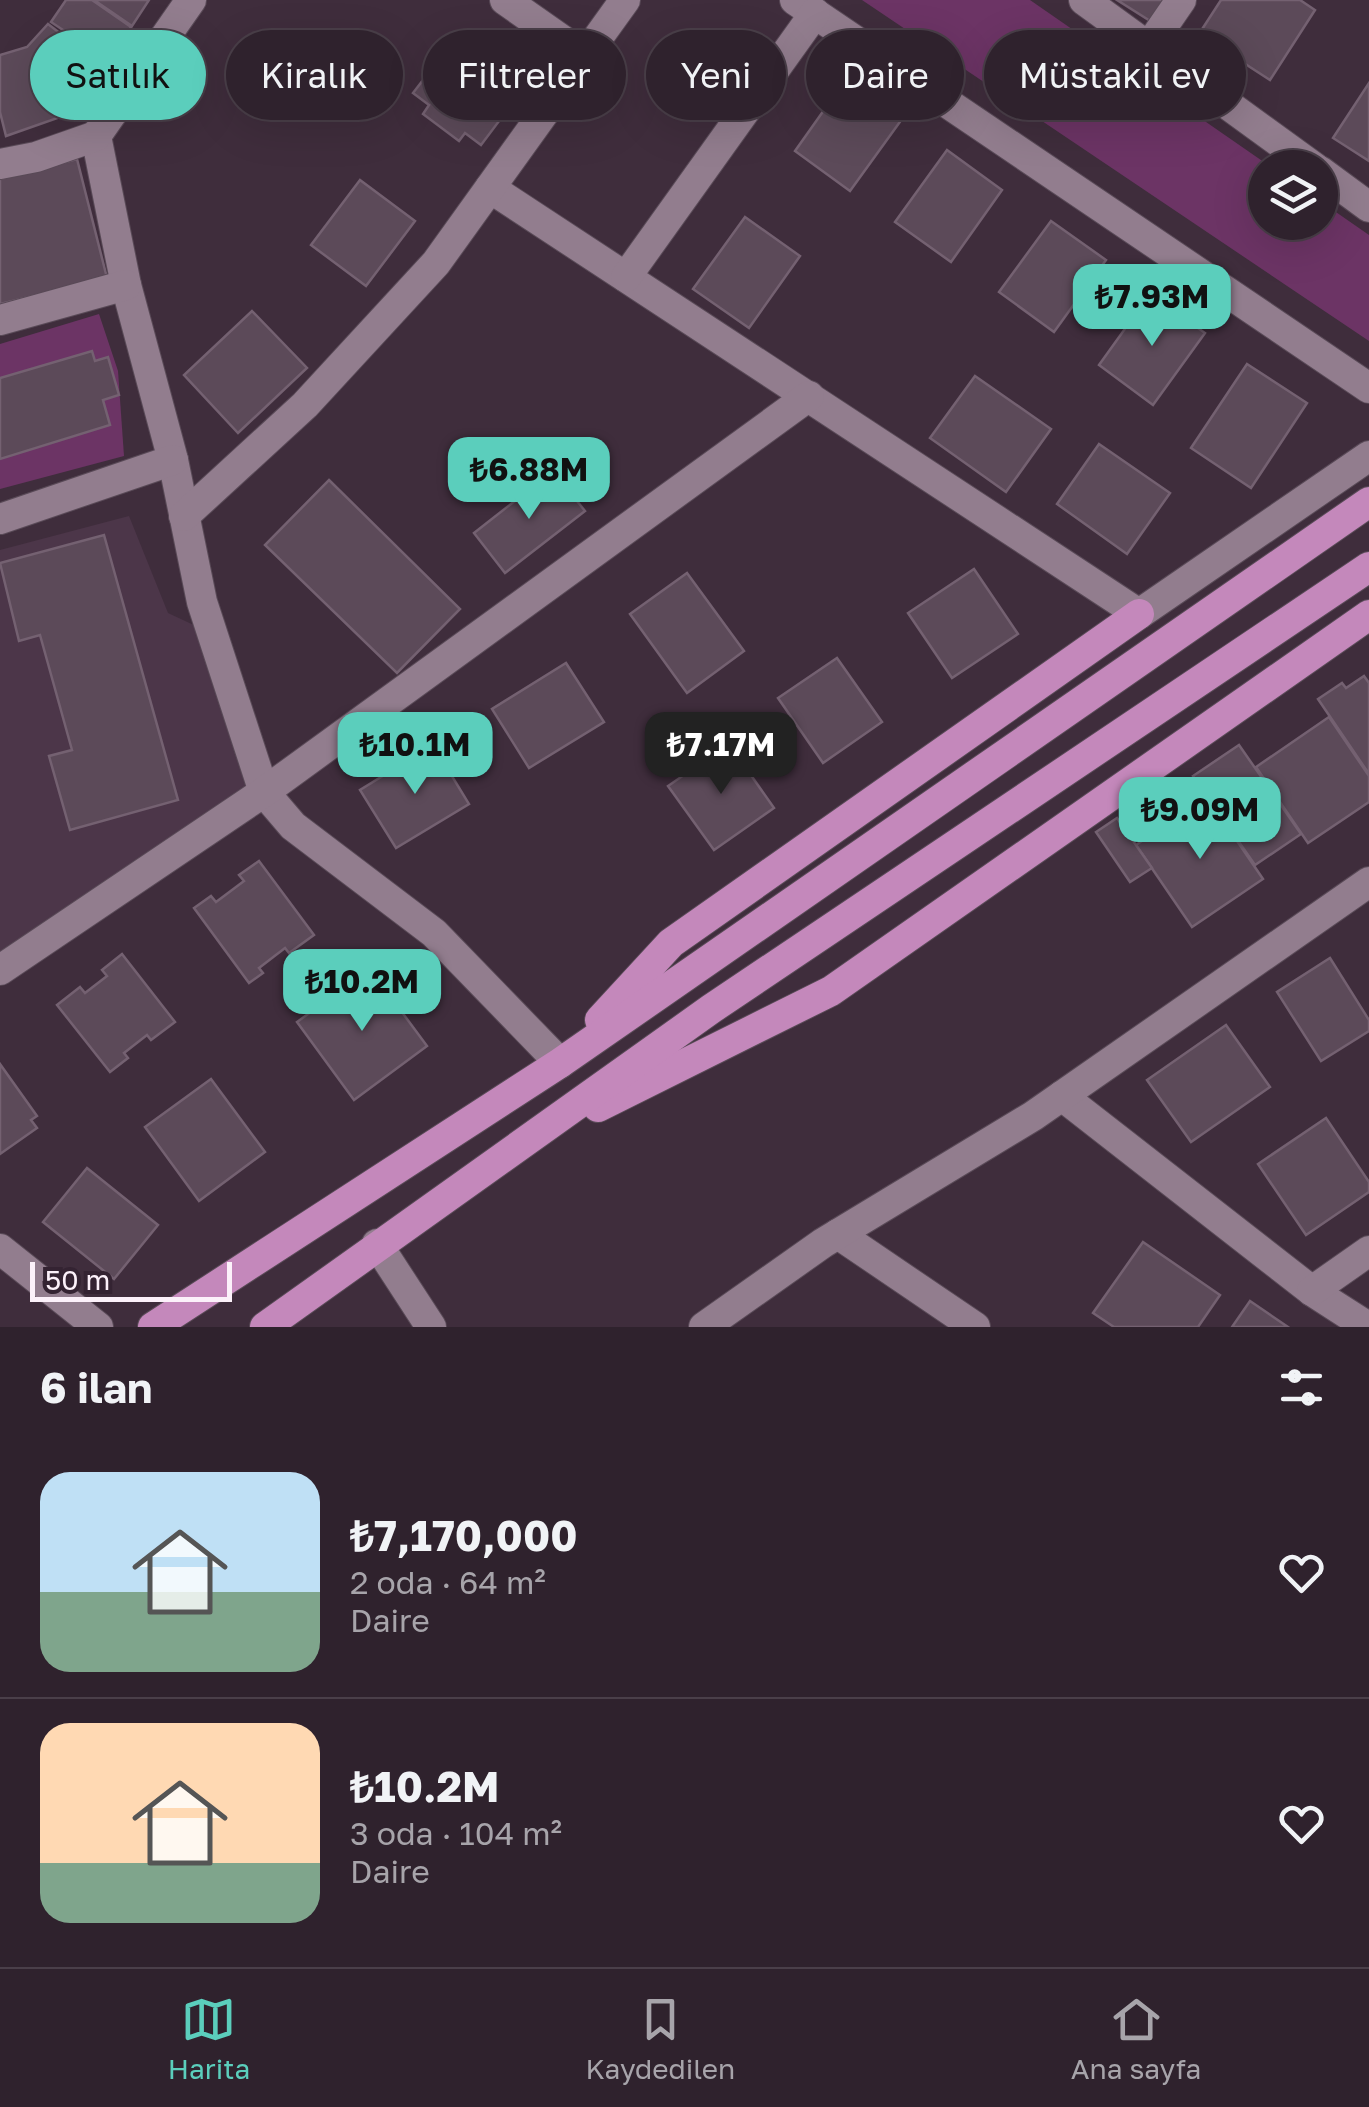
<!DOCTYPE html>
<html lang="tr">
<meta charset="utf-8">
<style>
:root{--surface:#2f222d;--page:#3b2f39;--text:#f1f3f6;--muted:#a7a4aa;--line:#4a3f49;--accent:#5bcebc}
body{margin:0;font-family:"Golos Text",sans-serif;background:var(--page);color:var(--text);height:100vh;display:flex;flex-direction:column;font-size:38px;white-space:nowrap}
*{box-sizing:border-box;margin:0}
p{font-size:32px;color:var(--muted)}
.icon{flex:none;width:55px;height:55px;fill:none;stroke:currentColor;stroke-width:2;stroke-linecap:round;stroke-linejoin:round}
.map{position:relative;height:1327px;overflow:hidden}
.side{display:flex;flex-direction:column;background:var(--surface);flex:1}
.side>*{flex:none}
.top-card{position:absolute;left:30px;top:30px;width:1310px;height:90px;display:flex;gap:20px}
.fabs{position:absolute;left:1248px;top:150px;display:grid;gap:20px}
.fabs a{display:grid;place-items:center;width:90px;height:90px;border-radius:50%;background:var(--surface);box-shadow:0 10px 40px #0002,0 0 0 2px var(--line);font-size:50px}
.scale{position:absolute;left:30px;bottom:25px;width:202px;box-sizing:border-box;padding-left:10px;border:5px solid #fcf1fa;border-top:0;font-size:28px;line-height:35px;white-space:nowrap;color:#fcf1fa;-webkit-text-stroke:8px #342332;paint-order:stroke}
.price{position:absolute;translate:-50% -85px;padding:0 22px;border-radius:20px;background:var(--accent);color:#111;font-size:32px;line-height:65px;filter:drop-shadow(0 2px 5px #0008)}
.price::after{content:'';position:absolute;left:50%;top:60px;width:30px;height:22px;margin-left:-15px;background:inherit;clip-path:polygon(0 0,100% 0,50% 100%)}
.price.active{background:#222;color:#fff}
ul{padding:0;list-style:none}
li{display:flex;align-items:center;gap:30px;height:250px;padding:0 40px}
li+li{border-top:2px solid var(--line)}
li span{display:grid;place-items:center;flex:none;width:280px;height:200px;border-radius:30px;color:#555}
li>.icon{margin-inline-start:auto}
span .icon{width:120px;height:120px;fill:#fffc;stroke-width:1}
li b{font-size:42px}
h2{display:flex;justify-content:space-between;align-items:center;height:120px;padding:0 40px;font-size:42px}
.pill{padding:0 35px;border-radius:45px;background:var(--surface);box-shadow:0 10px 40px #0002,0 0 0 2px var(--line);font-size:35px;line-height:90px}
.pill.active{background:var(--accent);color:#111}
.tabs{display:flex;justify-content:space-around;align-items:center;height:140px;border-top:2px solid var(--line);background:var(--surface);font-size:28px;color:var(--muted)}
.tabs a{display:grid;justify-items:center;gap:5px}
.tabs .active{color:var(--accent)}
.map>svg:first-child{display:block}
.built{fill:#4c3649}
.green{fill:#6c3465}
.building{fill:#5c4a59;stroke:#746171;stroke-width:2.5}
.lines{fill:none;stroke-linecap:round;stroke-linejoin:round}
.minor-casing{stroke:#594a57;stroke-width:32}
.major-casing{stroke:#594a57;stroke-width:32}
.minor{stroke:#927d8e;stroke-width:30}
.major{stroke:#c488bb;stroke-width:30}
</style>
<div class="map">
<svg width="1369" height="1327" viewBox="0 0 1369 1327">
<rect width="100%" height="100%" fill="#3f2d3c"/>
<!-- built -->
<path class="built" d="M 129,516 L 168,613 L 198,627 L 247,785 L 0,959 L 0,550 Z"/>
<!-- green -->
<g class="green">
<path d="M 862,0 L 1030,0 L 1271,167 L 1265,168 L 1265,222 L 1320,222 L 1320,201 L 1369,235 L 1369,341 Z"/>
<path d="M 99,314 L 118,371 L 124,456 L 0,489 L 0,344 Z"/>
</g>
<!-- building -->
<g class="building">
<path d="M 66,0 L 92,0 L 131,27 L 108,60 L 51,22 Z"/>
<path d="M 94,0 L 149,0 L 132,26 Z"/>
<path d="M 1117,0 L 1170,0 L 1155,24 Z"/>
<path d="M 1221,0 L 1300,0 L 1315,10 L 1270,80 L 1199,34 Z"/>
<path d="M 48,24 L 113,74 L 69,114 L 6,136 L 0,112 L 0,55 L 27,47 Z"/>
<path d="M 460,32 L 471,41 L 474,38 L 527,84 L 481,145 L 465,133 L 459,141 L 423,114 L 429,105 L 413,93 Z"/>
<path d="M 846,79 L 902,119 L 850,191 L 795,151 Z"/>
<path d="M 1369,83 L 1369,161 L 1333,138 Z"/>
<path d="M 947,150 L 1002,190 L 951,262 L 895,222 Z"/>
<path d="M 77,159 L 107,278 L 0,304 L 0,179 Z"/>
<path d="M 360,180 L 415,221 L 366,286 L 311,245 Z"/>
<path d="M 745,217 L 800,256 L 749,328 L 693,289 Z"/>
<path d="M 1051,221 L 1106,260 L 1054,332 L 999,292 Z"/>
<path d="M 1150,294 L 1205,333 L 1153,405 L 1099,365 Z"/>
<path d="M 252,311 L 307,368 L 238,433 L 184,375 Z"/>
<path d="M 92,351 L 95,361 L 108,357 L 119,395 L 103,400 L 110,425 L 0,459 L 0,378 Z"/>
<path d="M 1247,364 L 1307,403 L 1251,488 L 1191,448 Z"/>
<path d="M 975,376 L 1051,429 L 1006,492 L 930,438 Z"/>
<path d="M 1099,444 L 1170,493 L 1127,554 L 1057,504 Z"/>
<path d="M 553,471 L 585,511 L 505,573 L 474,533 Z"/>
<path d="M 329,480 L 460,609 L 397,673 L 265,545 Z"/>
<path d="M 104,535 L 178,800 L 70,830 L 49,756 L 72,750 L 40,635 L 19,641 L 0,563 Z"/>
<path d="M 974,569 L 1018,634 L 952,678 L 908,613 Z"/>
<path d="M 687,573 L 744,651 L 687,693 L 630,614 Z"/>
<path d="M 837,658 L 882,722 L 823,763 L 778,698 Z"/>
<path d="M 566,663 L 604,722 L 529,768 L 492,709 Z"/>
<path d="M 1364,676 L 1369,683 L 1369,774 L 1318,699 L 1342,683 L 1346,688 Z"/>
<path d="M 1329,717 L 1369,776 L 1369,802 L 1308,843 L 1256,767 Z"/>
<path d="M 729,744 L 774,808 L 714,850 L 668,786 Z"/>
<path d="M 433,745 L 469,804 L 396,848 L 360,790 Z"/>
<path d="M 1239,745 L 1301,834 L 1255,865 L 1193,776 Z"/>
<path d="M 1207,797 L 1263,879 L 1192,927 L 1136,845 Z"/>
<path d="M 1117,818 L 1152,868 L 1130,882 L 1096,832 Z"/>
<path d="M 259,861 L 314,935 L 289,953 L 285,948 L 259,968 L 263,973 L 249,983 L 194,908 L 211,896 L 216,902 L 244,881 L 239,875 Z"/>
<path d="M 122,954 L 175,1022 L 151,1040 L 147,1035 L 124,1053 L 128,1058 L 110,1072 L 57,1005 L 80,987 L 85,993 L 107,976 L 102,970 Z"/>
<path d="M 1330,958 L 1369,1020 L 1369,1031 L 1321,1061 L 1277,992 Z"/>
<path d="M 370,969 L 427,1046 L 354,1100 L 297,1022 Z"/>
<path d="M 1226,1025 L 1270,1087 L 1191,1142 L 1147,1080 Z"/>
<path d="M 0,1064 L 37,1116 L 31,1120 L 37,1128 L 0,1154 Z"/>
<path d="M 211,1079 L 265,1152 L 199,1201 L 145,1127 Z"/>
<path d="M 1326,1118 L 1369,1182 L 1369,1192 L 1306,1235 L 1258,1164 Z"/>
<path d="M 87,1168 L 158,1225 L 114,1279 L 43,1222 Z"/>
<path d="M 1143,1242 L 1220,1295 L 1198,1327 L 1114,1327 L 1093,1313 Z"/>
<path d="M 1250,1301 L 1288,1327 L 1232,1327 Z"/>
</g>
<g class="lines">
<!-- minor casing -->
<g class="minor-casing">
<g id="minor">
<path d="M 191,0 L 96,136 L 126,285 L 173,460 L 202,602 L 264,792 L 293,826 L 434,933 L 560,1063"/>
<path d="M 505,0 L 585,56"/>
<path d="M 795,0 L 1369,388"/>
<path d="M 1084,0 L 1315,168"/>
<path d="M 1148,48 L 1181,0"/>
<path d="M 0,164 L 36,157 L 96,136"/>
<path d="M 1320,171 L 1369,207"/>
<path d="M 490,188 L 1139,614 L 1369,456"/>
<path d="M 626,277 L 815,13"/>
<path d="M 0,320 L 126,285"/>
<path d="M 184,516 L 305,405 L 436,263 L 625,0"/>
<path d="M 0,519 L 173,460"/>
<path d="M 0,970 L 264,792 L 809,396"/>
<path d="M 1062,1096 L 1312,1291 L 1368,1327"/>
<path d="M 838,1234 L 975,1327"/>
<path d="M 377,1244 L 431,1327"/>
<path d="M 0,1249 L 98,1327"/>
<path d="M 1312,1291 L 1369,1251"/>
<path d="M 704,1327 L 823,1243 L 1033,1116 L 1369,882"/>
</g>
</g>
<!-- major casing -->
<g class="major-casing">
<g id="major">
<path d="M 600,1020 L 671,943 L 1139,614"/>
<path d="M 598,1107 L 831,991 L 1369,615"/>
<path d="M 153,1327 L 560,1063 L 1369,502"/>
<path d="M 265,1327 L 711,1009 L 1369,567"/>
</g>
</g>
<!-- minor -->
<use href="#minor" class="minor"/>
<!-- major -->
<use href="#major" class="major"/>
</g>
</svg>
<div class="fabs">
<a><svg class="icon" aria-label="layers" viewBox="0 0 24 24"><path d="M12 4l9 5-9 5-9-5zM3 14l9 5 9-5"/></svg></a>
</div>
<div class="scale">50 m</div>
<b class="price" style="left:1152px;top:349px">₺7.93M</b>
<b class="price" style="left:529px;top:522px">₺6.88M</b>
<b class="price" style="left:415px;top:797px">₺10.1M</b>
<b class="price active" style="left:721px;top:797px">₺7.17M</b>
<b class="price" style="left:1200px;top:862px">₺9.09M</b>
<b class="price" style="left:362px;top:1034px">₺10.2M</b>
<div class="top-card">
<a class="pill active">Satılık</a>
<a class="pill">Kiralık</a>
<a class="pill">Filtreler</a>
<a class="pill">Yeni</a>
<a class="pill">Daire</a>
<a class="pill">Müstakil ev</a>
</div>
</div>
<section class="side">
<h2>6 ilan<svg class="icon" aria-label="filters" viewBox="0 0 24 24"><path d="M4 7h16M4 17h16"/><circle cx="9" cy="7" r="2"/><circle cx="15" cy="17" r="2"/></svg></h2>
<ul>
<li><span style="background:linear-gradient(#bfe0f5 60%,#7fa58c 0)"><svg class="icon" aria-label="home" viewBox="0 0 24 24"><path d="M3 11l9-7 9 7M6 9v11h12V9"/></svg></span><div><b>₺7,170,000</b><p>2 oda · 64 m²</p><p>Daire</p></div><svg class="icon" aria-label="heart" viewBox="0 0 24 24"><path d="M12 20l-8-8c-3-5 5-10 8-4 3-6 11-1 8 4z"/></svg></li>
<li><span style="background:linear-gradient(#ffd9b3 70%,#7fa58c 0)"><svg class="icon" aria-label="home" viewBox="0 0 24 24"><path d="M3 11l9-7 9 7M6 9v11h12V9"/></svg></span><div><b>₺10.2M</b><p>3 oda · 104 m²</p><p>Daire</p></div><svg class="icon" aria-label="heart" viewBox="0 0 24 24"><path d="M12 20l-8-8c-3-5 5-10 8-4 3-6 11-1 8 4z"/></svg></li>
</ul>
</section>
<nav class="tabs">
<a class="active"><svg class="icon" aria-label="map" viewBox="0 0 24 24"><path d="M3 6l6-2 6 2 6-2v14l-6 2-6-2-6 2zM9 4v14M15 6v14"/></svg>Harita</a>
<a><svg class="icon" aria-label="saved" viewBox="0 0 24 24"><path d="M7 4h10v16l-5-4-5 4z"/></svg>Kaydedilen</a>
<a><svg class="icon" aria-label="home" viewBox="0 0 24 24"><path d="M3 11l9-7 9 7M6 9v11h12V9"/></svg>Ana sayfa</a>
</nav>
